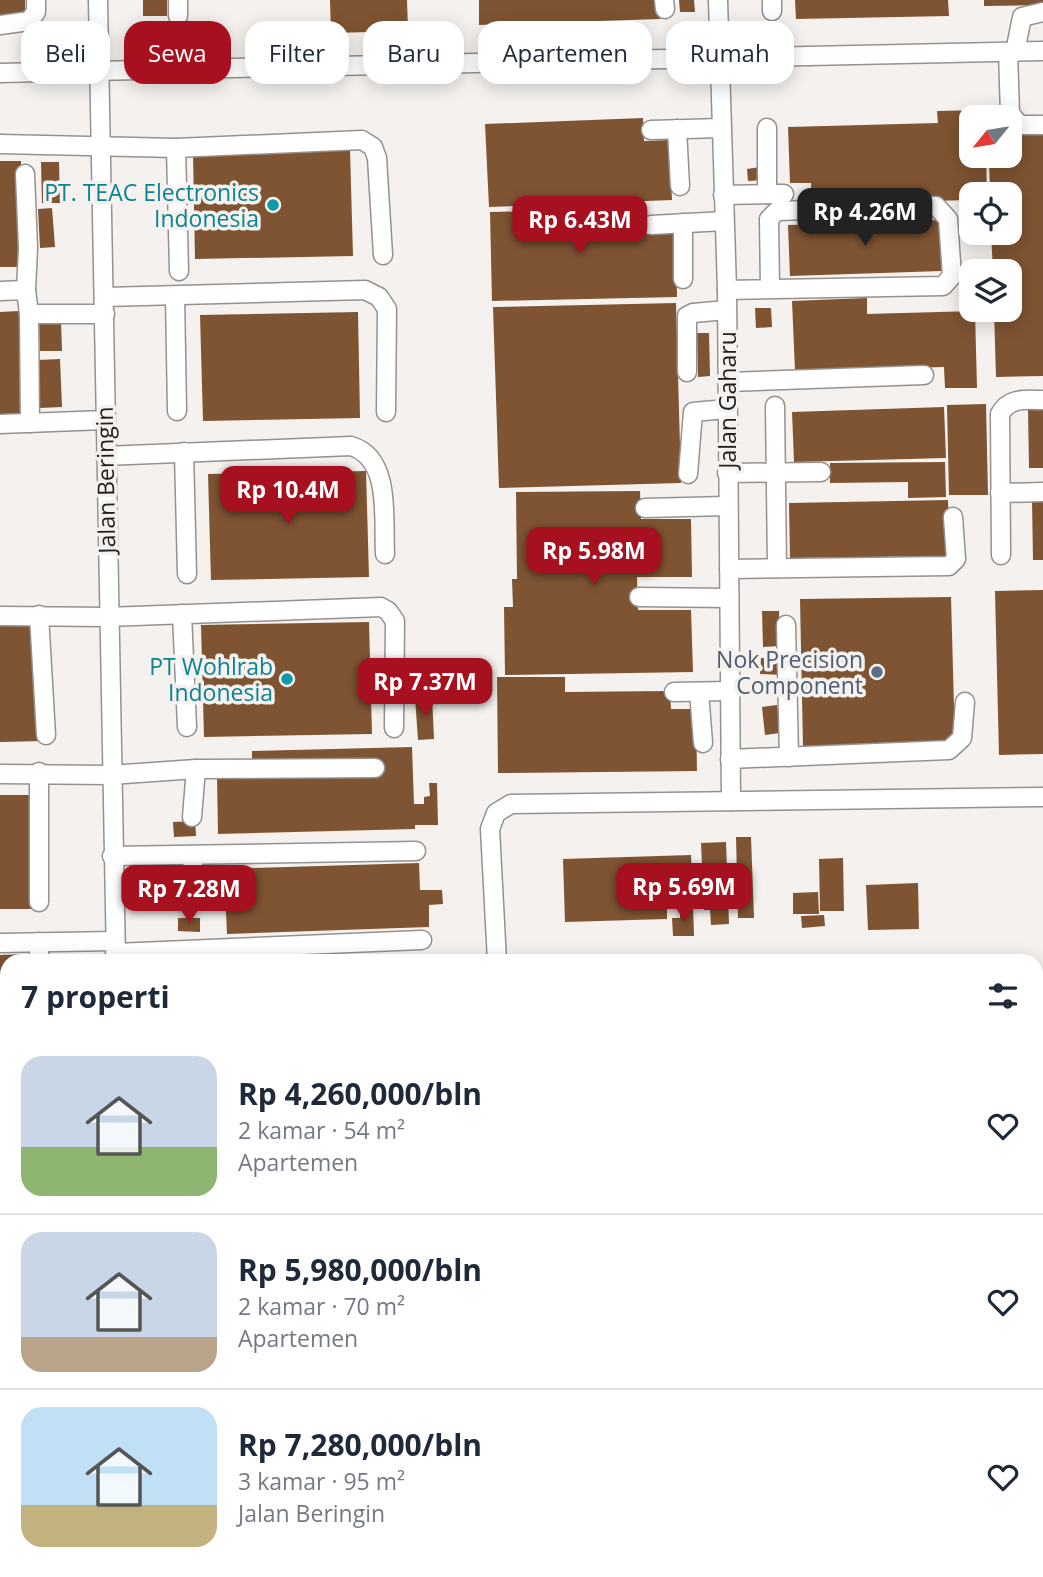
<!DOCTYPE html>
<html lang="id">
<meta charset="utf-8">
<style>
:root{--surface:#fff;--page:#f6f6f7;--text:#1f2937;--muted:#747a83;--line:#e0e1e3;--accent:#a7111f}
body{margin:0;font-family:"Open Sans",sans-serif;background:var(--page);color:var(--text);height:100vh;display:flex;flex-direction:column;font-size:26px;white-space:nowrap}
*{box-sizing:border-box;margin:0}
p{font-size:23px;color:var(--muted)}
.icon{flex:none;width:38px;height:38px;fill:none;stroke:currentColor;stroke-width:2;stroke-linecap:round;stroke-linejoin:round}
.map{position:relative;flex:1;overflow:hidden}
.sheet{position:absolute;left:0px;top:954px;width:1043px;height:625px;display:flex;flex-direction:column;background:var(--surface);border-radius:21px 21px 0 0;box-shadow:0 4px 18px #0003}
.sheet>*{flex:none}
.top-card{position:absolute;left:21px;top:21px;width:1001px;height:63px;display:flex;gap:14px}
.needle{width:46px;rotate:240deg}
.controls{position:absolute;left:959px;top:105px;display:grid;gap:14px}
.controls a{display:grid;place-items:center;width:63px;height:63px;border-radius:14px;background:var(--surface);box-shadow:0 4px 18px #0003;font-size:35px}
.price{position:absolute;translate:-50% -60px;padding:0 16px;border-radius:14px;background:var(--accent);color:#fff;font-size:23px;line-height:46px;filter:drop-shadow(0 2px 4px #0008)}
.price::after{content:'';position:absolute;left:50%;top:42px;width:21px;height:16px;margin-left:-10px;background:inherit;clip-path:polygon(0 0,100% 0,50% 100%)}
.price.current{background:#222;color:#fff}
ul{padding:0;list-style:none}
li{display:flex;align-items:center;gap:21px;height:175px;padding:0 21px}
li+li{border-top:2px solid var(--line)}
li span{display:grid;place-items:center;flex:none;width:196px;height:140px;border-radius:21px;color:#555}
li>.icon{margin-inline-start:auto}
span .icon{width:84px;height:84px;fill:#fffc;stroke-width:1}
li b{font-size:30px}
h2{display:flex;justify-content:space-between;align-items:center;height:84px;padding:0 21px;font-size:30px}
.tag{padding:0 24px;border-radius:21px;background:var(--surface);box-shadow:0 4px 18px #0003;font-size:24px;line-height:63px}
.tag.current{background:var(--accent);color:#fff}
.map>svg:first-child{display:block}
.green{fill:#b8ddc3}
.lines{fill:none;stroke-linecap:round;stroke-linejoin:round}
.canal{stroke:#89c8e4;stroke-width:14}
.building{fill:#7f5432}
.minor-casing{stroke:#95918f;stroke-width:21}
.minor{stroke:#fff;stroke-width:18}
.culture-dot{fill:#0f9aa8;stroke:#f4f1ee;stroke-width:2.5}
.service-dot{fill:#5c6f8a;stroke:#f4f1ee;stroke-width:2.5}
.labels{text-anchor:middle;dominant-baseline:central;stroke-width:7;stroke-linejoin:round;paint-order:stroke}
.culture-label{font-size:23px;fill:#0d838f;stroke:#f4f1ee;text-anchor:end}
.street-label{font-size:23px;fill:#21201f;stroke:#f4f1ee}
.service-label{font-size:23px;fill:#4e5e75;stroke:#f4f1ee;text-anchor:end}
</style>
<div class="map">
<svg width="1043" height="1577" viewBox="0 0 1043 1577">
<rect width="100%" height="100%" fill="#f4f1ee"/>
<!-- green -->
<path class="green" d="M 0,1437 L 7,1437 L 7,1572 L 41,1572 L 41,1577 L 0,1577 Z"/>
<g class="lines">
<!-- canal -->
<g class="canal">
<path d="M 0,1408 L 7,1408"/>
<path d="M 0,1479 L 7,1479"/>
<path d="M 458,1572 L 467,1577"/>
<path d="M 582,1572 L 590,1577"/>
</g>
</g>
<!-- building -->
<g class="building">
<rect x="0" y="0" width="25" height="18"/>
<rect x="143" y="0" width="24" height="16"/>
<path d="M 330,0 L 407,0 L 408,31 L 331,33 Z"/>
<path d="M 479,0 L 659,0 L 660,19 L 479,25 Z"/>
<path d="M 679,0 L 694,0 L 695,12 L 680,12 Z"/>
<path d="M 795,0 L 948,0 L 949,16 L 796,19 Z"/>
<path d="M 984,0 L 1043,0 L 1043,5 L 984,6 Z"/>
<path d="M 984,110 L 985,117 L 971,117 L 971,156 L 986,156 L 987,194 L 971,194 L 971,200 L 812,204 L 811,183 L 790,183 L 788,127 L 938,123 L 937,111 Z"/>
<path d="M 643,118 L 644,141 L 669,140 L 672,200 L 489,207 L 485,124 Z"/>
<path d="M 1043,129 L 1043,376 L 996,377 L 994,310 L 1010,310 L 1010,271 L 993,271 L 991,233 L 1010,233 L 1010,194 L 990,194 L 989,156 L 1010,156 L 1010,130 Z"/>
<path d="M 350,150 L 353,256 L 195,259 L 193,153 Z"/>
<path d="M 0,161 L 21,161 L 23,267 L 0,267 Z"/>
<path d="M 41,162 L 59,162 L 60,203 L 42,203 Z"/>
<path d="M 760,167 L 761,180 L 748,181 L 747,169 Z"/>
<path d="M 52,208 L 55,247 L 40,248 L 38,209 Z"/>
<path d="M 642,209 L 643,233 L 676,233 L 677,297 L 492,301 L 490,212 Z"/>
<path d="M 940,220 L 942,271 L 790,276 L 788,225 Z"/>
<path d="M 867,298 L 867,314 L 975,311 L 977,388 L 945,388 L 944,367 L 795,371 L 792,301 Z"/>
<path d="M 676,303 L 681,483 L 499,488 L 493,307 Z"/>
<path d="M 755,308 L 771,308 L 772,327 L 756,328 Z"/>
<path d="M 19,311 L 21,417 L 0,417 L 0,312 Z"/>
<path d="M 358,312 L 360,418 L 203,421 L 200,315 Z"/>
<path d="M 39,321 L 61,321 L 62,351 L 40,351 Z"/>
<path d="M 697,333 L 709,333 L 710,376 L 698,377 Z"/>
<path d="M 60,359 L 62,407 L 39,408 L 37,360 Z"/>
<path d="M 986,404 L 988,495 L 949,495 L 947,405 Z"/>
<path d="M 944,407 L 946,458 L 794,462 L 792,412 Z"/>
<path d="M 1028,410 L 1043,410 L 1043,468 L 1029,468 Z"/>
<path d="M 945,462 L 946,497 L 908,498 L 908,482 L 830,483 L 830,463 Z"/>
<path d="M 366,471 L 369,577 L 211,580 L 208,474 Z"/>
<path d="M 640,491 L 641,519 L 691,519 L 692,577 L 637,577 L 638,610 L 691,610 L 693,672 L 505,675 L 504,607 L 513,607 L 512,579 L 517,579 L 516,492 Z"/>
<path d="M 948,500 L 950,556 L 790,558 L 789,503 Z"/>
<path d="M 1032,500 L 1043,500 L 1043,560 L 1033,560 Z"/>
<path d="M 1043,590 L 1043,754 L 999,755 L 995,591 Z"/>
<path d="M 951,597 L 955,744 L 803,747 L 800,599 Z"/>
<path d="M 762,611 L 779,611 L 780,646 L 763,647 Z"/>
<path d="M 32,621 L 43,741 L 0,742 L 0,622 Z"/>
<path d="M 369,622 L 372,734 L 204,737 L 201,625 Z"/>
<path d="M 761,658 L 782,659 L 782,675 L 760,674 Z"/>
<path d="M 431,660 L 431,675 L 414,676 L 413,661 Z"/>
<path d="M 431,677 L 432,695 L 415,696 L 414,678 Z"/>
<path d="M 497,677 L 565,677 L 565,692 L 670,691 L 671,709 L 696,709 L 697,771 L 498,773 Z"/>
<path d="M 432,696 L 434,739 L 418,740 L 415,697 Z"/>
<path d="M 777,705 L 780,733 L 765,735 L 762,707 Z"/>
<path d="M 412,747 L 414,804 L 424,804 L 424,797 L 430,796 L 429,783 L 437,783 L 438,825 L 415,825 L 415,829 L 218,834 L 217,777 L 252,777 L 252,751 Z"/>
<path d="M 0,795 L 37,795 L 38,909 L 0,909 Z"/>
<path d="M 195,821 L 196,836 L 174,837 L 173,822 Z"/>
<path d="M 736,837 L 751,837 L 754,918 L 738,918 Z"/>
<path d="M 726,842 L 729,924 L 711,925 L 710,910 L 704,910 L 701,843 Z"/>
<path d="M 691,855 L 693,904 L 667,905 L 667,919 L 565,922 L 563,859 Z"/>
<path d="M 843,858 L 844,911 L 820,911 L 819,859 Z"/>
<path d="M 419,863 L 420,890 L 442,890 L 443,904 L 429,905 L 429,927 L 227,934 L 224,869 Z"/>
<path d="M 918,883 L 919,929 L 868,930 L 866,885 Z"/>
<path d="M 818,892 L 819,914 L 793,914 L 793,893 Z"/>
<path d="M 693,906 L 694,936 L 673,936 L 672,918 L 680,918 L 680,907 Z"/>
<path d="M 824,915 L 825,926 L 802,928 L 801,916 Z"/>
<path d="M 178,918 L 200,918 L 200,932 L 178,931 Z"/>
<path d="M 29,954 L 29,961 L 7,961 L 7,1060 L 0,1061 L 0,955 Z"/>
<path d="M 419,957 L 419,961 L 362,961 L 362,958 Z"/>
<path d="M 7,1125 L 7,1222 L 0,1223 L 0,1126 Z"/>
<rect x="0" y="1264" width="7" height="119"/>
<rect x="151" y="1572" width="35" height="5"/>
</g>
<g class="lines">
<!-- minor casing -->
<g class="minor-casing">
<g id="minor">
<path d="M 98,0 L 116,961"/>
<path d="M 664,0 L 665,9"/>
<path d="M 718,0 L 727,290 L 731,801"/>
<path d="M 772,0 L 772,11"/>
<path d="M 178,16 L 178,0"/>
<path d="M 0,25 L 29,21 L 36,12 L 36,0"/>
<path d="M 1008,52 L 1010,114 L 1020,125 L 1043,125"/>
<path d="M 1015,52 L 1022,17 L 1043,12"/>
<path d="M 0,73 L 1043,51"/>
<path d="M 767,128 L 767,194"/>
<path d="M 677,129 L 680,186"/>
<path d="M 651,130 L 721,128"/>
<path d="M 0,144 L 176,148 L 362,140 L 373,147 L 377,158 L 383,255"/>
<path d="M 176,148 L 179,271"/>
<path d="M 25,174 L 28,248 L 26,290"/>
<path d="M 723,195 L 784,194"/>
<path d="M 651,225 L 724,221"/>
<path d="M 683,279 L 683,223"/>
<path d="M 727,290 L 943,286 L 952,276 L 948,219 L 936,206 L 777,211 L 769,219 L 770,288"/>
<path d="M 0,291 L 26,290 L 29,314 L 105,314"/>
<path d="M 175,296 L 177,411"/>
<path d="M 105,297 L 365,290 L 379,297 L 387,309 L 386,412"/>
<path d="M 29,314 L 30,423"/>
<path d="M 687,372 L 687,316 L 693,313 L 727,310"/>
<path d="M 727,382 L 924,375"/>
<path d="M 775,406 L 777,568"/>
<path d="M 0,424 L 104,420"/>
<path d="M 184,452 L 187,574"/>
<path d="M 105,456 L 351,446 C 392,458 383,520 385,554"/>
<path d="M 727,473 L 821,472"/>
<path d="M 688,474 L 693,412 L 727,409"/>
<path d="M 1000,493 L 1043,492"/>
<path d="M 645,508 L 727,506"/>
<path d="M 1001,555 L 1000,414 C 1009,397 1026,400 1043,400"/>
<path d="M 729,569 L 949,566 L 956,559 L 953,517"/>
<path d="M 639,597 L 729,598"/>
<path d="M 182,614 L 187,727"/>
<path d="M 39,615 L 46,735"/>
<path d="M 0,616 L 107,617 L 381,607 L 388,611 L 395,621 L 394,728"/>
<path d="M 786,625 L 789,757"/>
<path d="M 674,692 L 730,691"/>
<path d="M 699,692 L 703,743"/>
<path d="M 730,759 L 949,750 L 962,738 L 965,702"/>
<path d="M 39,772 L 39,902"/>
<path d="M 0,774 L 110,775 L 196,769 L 375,768"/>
<path d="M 192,817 L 196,769"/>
<path d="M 112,856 L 416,851"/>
<path d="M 192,901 L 193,855"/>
<path d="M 39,942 L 39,961"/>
<path d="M 0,943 L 115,941"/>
<path d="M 115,953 L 422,940"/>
<path d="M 497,961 L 490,829 L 496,813 L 511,804 L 1043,797"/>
<path d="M 1036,1014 L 1043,1014"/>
<path d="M 1037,1087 L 1041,1161"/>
<path d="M 0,1103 L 7,1103"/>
<path d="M 0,1251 L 7,1251"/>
<path d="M 1036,1357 L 1043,1355"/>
<path d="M 0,1433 L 7,1433"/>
<path d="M 0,1454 L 7,1454"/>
<path d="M 0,1511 L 7,1511"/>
<path d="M 38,1572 L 39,1577"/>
<path d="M 507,1572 L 516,1577"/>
<path d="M 527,1572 L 536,1577"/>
<path d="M 390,1573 L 390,1577"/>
<path d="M 676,1577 L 680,1572"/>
</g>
</g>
<!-- minor -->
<use href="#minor" class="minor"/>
</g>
<!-- markers -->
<g class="culture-dot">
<circle cx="273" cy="205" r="7"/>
<circle cx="287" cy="679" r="7"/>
</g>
<circle class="service-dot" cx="877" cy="672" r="7"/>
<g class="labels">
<!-- culture labels -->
<g class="culture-label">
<text x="259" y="192">PT. TEAC Electronics<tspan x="259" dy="26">Indonesia</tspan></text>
<text x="273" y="666">PT Wohlrab<tspan x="273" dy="26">Indonesia</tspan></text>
</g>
<!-- street labels -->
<g class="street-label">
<text transform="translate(727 400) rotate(-90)">Jalan Gaharu</text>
<text transform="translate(105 480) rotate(-91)">Jalan Beringin</text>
</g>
<!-- service labels -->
<g class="service-label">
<text x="863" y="659">Nok Precision<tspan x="863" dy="26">Component</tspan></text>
</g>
</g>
</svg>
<div class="controls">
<a><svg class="needle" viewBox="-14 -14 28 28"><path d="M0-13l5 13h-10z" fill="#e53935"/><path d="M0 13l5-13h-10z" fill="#747a83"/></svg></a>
<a><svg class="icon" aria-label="locate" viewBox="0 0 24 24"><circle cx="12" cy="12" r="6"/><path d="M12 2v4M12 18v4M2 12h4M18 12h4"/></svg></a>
<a><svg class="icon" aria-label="layers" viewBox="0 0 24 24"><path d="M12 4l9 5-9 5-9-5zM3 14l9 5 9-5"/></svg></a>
</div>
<b class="price current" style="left:865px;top:248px">Rp 4.26M</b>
<b class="price" style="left:580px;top:256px">Rp 6.43M</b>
<b class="price" style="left:288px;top:526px">Rp 10.4M</b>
<b class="price" style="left:594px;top:587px">Rp 5.98M</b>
<b class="price" style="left:425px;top:718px">Rp 7.37M</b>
<b class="price" style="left:684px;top:923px">Rp 5.69M</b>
<b class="price" style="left:189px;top:925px">Rp 7.28M</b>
<div class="top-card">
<a class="tag">Beli</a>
<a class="tag current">Sewa</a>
<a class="tag">Filter</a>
<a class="tag">Baru</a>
<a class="tag">Apartemen</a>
<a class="tag">Rumah</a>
</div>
<section class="sheet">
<h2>7 properti<svg class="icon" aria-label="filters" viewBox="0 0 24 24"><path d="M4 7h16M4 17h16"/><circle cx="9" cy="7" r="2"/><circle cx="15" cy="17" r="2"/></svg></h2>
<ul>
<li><span style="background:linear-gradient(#c9d6e8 65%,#8fb573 0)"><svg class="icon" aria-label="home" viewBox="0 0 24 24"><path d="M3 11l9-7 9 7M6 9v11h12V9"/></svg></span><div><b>Rp 4,260,000/bln</b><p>2 kamar · 54 m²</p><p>Apartemen</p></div><svg class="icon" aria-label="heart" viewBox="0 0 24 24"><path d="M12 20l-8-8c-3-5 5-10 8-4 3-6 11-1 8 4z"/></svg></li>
<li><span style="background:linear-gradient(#c9d6e8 75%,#b9a48a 0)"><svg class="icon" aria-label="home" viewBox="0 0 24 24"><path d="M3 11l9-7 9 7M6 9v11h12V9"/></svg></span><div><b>Rp 5,980,000/bln</b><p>2 kamar · 70 m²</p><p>Apartemen</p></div><svg class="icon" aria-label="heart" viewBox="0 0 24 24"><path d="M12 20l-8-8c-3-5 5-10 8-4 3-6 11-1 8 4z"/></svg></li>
<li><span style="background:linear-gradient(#bfe0f5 70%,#c2b280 0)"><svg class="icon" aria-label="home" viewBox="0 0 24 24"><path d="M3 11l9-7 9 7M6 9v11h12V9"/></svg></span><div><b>Rp 7,280,000/bln</b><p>3 kamar · 95 m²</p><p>Jalan Beringin</p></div><svg class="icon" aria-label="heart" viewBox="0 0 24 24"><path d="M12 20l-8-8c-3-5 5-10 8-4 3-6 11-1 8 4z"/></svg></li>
</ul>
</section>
</div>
